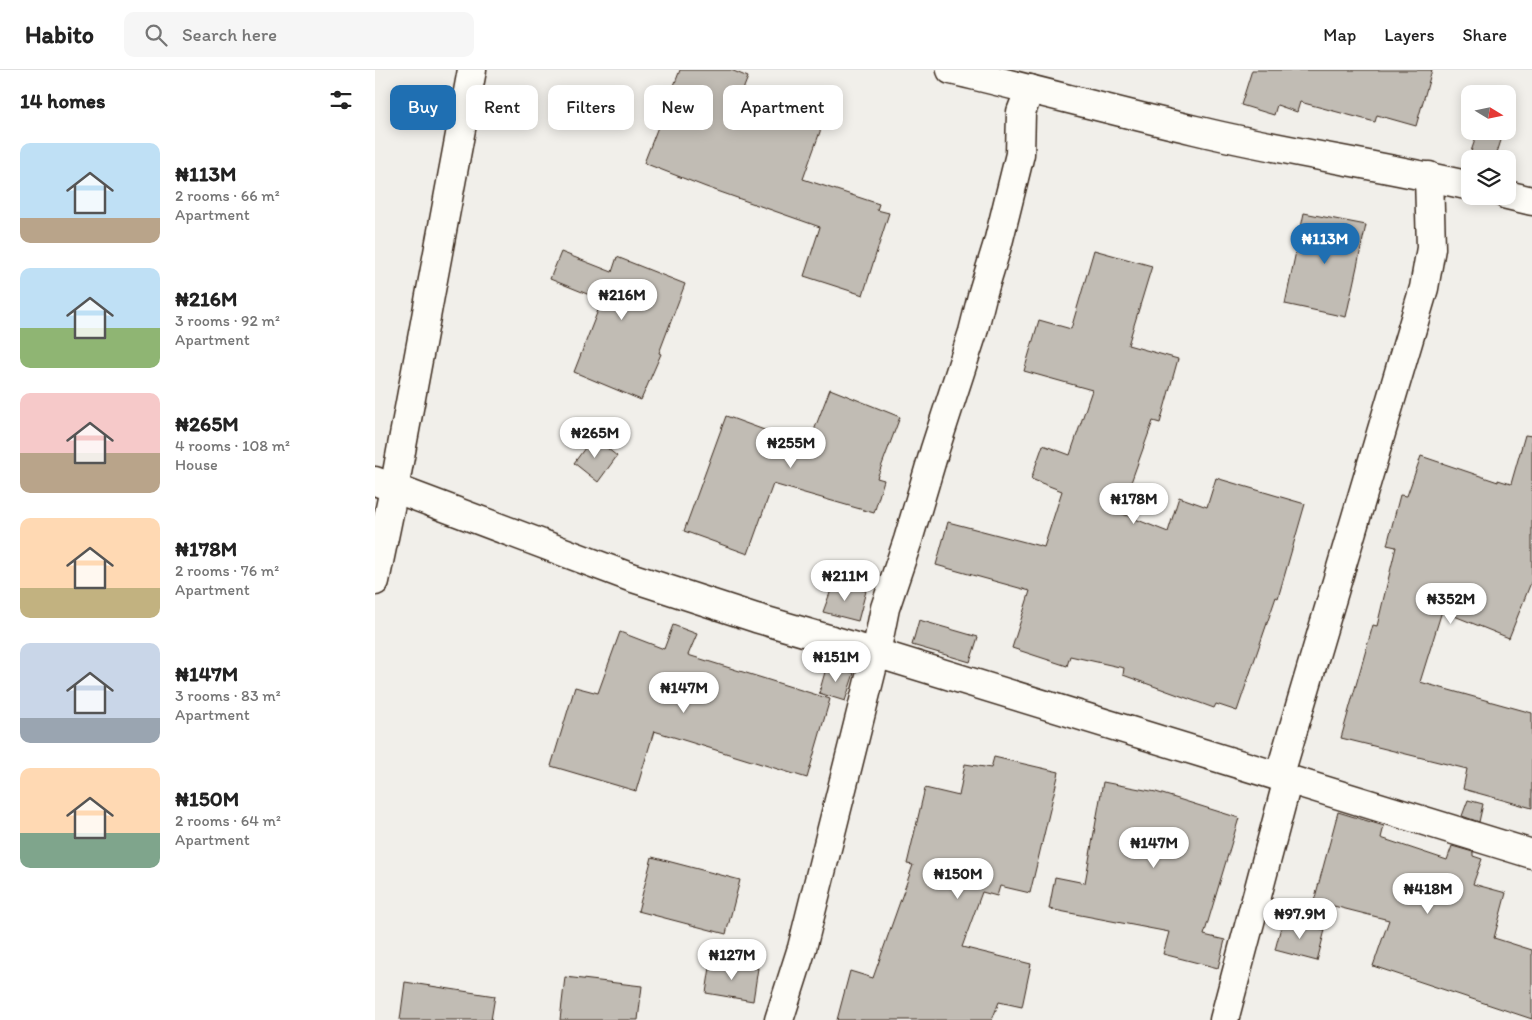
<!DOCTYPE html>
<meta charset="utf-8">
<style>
:root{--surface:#fff;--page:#f6f6f6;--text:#222;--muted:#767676;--line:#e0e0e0;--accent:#1f6fb2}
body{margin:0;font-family:Itim,sans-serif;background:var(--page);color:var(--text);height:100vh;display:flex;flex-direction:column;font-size:19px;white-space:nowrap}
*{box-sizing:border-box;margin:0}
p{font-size:16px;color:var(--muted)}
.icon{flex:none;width:28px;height:28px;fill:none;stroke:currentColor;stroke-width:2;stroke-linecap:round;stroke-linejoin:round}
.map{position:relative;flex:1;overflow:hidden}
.details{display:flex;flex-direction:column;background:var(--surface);width:375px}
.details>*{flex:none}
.hud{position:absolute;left:15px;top:15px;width:475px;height:45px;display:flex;gap:10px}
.needle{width:32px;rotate:100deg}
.buttons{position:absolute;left:1086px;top:15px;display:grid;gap:10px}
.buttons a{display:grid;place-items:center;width:55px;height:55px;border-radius:10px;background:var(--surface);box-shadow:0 2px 12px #0003;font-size:25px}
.price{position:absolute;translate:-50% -42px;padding:0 11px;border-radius:18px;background:#fff;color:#222;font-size:16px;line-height:32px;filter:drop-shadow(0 1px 2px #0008)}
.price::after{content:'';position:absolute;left:50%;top:30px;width:15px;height:11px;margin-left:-8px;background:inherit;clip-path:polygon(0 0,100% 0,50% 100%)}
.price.current{background:var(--accent);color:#fff}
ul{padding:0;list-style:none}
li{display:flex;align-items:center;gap:15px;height:125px;padding:0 20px}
li span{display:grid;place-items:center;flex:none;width:140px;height:100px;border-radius:10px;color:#555}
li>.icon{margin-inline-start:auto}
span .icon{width:60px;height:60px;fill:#fffc;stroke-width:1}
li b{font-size:21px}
h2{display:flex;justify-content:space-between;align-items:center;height:60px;padding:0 20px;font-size:21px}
.tag{padding:0 18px;border-radius:10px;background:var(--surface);box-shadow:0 2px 12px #0003;font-size:18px;line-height:45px}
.tag.current{background:var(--accent);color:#fff}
header{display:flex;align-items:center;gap:30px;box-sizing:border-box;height:70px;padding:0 25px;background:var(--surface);border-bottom:1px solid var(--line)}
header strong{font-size:24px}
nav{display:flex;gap:28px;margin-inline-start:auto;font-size:18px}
.search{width:350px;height:45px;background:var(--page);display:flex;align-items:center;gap:12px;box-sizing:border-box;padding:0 18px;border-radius:10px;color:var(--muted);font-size:19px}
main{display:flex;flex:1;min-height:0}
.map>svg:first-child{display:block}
.building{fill:#c1bcb4;stroke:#3b2a1e}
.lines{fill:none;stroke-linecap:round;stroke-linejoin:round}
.street-casing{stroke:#3b2a1e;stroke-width:31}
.street{stroke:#fdfcf7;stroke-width:28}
</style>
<header>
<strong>Habito</strong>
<div class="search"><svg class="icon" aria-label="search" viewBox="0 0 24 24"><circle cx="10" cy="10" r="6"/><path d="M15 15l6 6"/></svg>Search here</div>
<nav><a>Map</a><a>Layers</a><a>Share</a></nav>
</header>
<main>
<section class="details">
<h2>14 homes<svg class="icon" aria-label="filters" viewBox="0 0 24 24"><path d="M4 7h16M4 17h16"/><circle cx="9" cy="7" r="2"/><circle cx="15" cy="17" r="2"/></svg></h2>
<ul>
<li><span style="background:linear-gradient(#bfe0f5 75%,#b9a48a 0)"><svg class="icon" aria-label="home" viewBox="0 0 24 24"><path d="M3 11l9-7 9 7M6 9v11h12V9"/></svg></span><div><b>₦113M</b><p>2 rooms · 66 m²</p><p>Apartment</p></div></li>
<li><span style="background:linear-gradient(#bfe0f5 60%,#8fb573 0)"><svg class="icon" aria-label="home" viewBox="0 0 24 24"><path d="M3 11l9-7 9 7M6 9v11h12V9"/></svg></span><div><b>₦216M</b><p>3 rooms · 92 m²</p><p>Apartment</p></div></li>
<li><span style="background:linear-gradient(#f6c9c9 60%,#b9a48a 0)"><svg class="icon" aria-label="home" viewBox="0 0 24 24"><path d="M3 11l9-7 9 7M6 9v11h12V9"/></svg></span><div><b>₦265M</b><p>4 rooms · 108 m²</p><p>House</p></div></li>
<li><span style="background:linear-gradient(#ffd9b3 70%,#c2b280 0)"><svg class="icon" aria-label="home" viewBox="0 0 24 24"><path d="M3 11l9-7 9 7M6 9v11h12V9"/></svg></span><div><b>₦178M</b><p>2 rooms · 76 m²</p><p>Apartment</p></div></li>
<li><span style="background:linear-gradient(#c9d6e8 75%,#9aa5b1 0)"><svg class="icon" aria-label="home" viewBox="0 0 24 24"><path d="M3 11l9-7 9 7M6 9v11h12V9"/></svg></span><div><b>₦147M</b><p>3 rooms · 83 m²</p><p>Apartment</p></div></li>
<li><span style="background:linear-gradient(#ffd9b3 65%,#7fa58c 0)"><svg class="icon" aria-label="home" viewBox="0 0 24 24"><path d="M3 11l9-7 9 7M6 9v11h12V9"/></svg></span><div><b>₦150M</b><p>2 rooms · 64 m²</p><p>Apartment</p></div></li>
</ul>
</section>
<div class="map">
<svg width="1157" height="950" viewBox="0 0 1157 950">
<rect width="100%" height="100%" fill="#f1efea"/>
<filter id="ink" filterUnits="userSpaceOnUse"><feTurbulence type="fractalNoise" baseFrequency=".02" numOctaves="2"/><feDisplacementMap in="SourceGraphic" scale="10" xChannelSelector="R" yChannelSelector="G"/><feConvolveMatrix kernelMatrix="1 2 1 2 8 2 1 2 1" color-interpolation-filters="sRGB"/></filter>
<g filter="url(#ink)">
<!-- building -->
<g class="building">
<path d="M 305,0 L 356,0 L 373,7 L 364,30 L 446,59 L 428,109 L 504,134 L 502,140 L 514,143 L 488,225 L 429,206 L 445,157 L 331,117 L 269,93 Z"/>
<path d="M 877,0 L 1057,0 L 1041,56 L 1002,45 L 1000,52 L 925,32 L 922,42 L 902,35 L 899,45 L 866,35 Z"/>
<path d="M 1132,28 L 1139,30 L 1132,51 Z"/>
<path d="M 1103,61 L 1129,61 L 1120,89 L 1095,89 L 1095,100 L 1090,99 Z"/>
<path d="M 929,143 L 991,155 L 971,247 L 910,234 Z"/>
<path d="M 719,180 L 777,196 L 753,275 L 803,289 L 785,353 L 778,351 L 745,443 L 793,462 L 804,427 L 832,437 L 841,408 L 930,434 L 903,528 L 901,527 L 862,641 L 841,634 L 839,638 L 748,605 L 749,598 L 695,586 L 692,596 L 637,578 L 655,521 L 561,495 L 573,452 L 669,477 L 687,421 L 656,409 L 668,375 L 695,385 L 717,320 L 649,301 L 664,250 L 696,259 Z"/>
<path d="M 186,182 L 237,202 L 242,187 L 310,214 L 284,283 L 286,284 L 266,330 L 199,302 L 227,230 L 175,209 Z"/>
<path d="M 455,319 L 525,347 L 502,408 L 509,410 L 499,443 L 398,414 L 373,484 L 309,461 L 351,346 L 433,376 Z"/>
<path d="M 1150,365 L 1157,366 L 1157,510 L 1134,568 L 1067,541 L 1045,612 L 1157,643 L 1157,738 L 1088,719 L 1092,699 L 966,668 L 998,555 L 1002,556 L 1021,477 L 1012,475 L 1025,425 L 1032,426 L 1046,386 L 1123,412 L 1123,410 L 1136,414 Z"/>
<path d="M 218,367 L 242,386 L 223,412 L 199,393 Z"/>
<path d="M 459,512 L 491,521 L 483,551 L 448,542 Z"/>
<path d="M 544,550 L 603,567 L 595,592 L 537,575 Z"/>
<path d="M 298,555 L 322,564 L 313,585 L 455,629 L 432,708 L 279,661 L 261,721 L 176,696 L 200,617 L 223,623 L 245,562 L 289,579 Z"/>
<path d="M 452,595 L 479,603 L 470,631 L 444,623 Z"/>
<path d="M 619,687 L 684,702 L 655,823 L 625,816 L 622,826 L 607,822 L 587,877 L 656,894 L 647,937 L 624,932 L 617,950 L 462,950 L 475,901 L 498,908 L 538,795 L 532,794 L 550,718 L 584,726 L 590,694 L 616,698 Z"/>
<path d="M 728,712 L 781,722 L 864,748 L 829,865 L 850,870 L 843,898 L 788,884 L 794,862 L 674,839 L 680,807 L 710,813 Z"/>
<path d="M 1093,730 L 1108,734 L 1104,752 L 1087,746 Z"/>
<path d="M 963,742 L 1009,756 L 1006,768 L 1072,790 L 1077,776 L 1098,782 L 1098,786 L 1107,789 L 1098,814 L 1131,823 L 1119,868 L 1157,880 L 1157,949 L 998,896 L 1014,850 L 939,831 Z"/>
<path d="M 277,787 L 365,810 L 351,864 L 263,841 Z"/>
<path d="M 908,849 L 950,860 L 942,891 L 900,880 Z"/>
<path d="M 336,891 L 383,898 L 378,931 L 331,923 Z"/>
<path d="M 190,907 L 267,916 L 263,950 L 185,950 Z"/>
<path d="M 30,912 L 120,926 L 116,950 L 25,950 Z"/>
</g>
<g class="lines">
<!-- street casing -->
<g class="street-casing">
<g id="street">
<path d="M 576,0 C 657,19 738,41 820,60 C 911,82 1004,95 1095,116"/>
<path d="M 1132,125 L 1157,131"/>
<path d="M 0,411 L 255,507 L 381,548 L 501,583 L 1157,784"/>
<path d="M 0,511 L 19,419 L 97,0"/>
<path d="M 904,707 L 1049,218 L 1056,178 L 1054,106"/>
<path d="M 404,950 L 427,878 L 501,583 L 510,538 L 533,470 L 560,379 L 598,262 L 608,222 L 623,173 L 645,84 L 646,42 L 655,19"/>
<path d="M 849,950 L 913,709"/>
</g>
</g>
<!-- street -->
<use href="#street" class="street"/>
</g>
</g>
</svg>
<div class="buttons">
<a><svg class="needle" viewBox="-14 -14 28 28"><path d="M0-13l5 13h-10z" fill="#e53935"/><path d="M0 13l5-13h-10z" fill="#767676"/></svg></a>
<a><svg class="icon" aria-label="layers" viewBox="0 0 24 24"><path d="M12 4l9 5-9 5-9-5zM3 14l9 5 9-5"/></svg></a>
</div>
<b class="price current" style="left:950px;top:195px">₦113M</b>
<b class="price" style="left:247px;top:251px">₦216M</b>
<b class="price" style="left:220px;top:389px">₦265M</b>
<b class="price" style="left:416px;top:399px">₦255M</b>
<b class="price" style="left:759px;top:455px">₦178M</b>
<b class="price" style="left:470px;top:532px">₦211M</b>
<b class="price" style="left:1076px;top:555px">₦352M</b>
<b class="price" style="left:461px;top:613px">₦151M</b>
<b class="price" style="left:309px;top:644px">₦147M</b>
<b class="price" style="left:779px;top:799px">₦147M</b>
<b class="price" style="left:583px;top:830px">₦150M</b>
<b class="price" style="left:1053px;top:845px">₦418M</b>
<b class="price" style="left:925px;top:870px">₦97.9M</b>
<b class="price" style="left:357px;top:911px">₦127M</b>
<div class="hud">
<a class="tag current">Buy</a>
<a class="tag">Rent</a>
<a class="tag">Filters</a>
<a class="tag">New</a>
<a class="tag">Apartment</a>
</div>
</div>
</main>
